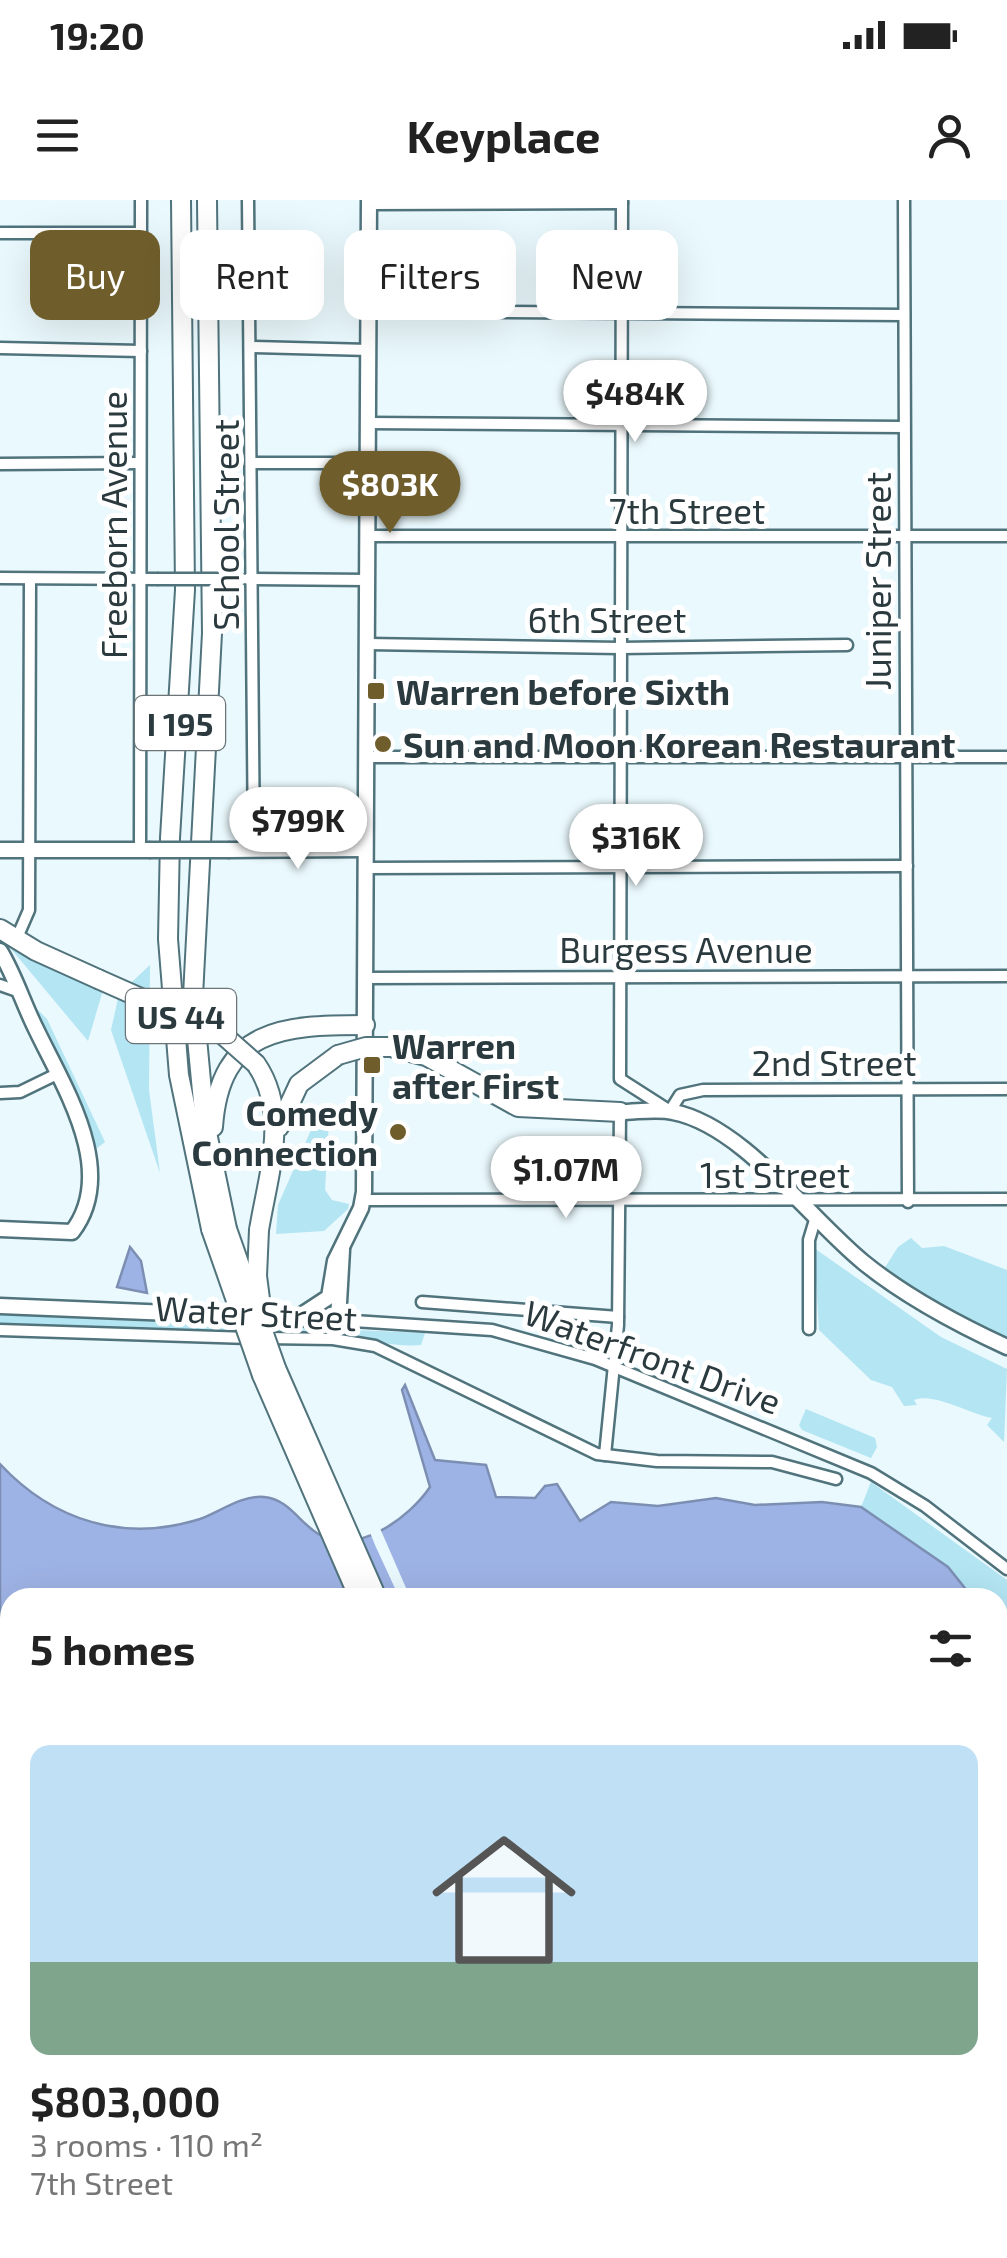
<!DOCTYPE html>
<meta charset="utf-8">
<style>
:root{--surface:#fff;--page:#f6f6f6;--text:#222;--muted:#767676;--line:#e0e0e0;--accent:#6f5e2c}
body{margin:0;font-family:"Exo 2",sans-serif;background:var(--page);color:var(--text);height:100vh;display:flex;flex-direction:column;font-size:38px;white-space:nowrap}
*{box-sizing:border-box;margin:0}
p{font-size:32px;color:var(--muted)}
.icon{flex:none;width:55px;height:55px;fill:none;stroke:currentColor;stroke-width:2;stroke-linecap:round;stroke-linejoin:round}
.map{position:relative;flex:1;overflow:hidden}
.side{position:absolute;left:0px;top:1388px;width:1008px;height:672px;display:flex;flex-direction:column;background:var(--surface);border-radius:30px 30px 0 0;box-shadow:0 10px 40px #0002}
.side>*{flex:none}
.top-card{position:absolute;left:30px;top:30px;width:948px;height:90px;display:flex;gap:20px}
.price{position:absolute;translate:-50% -85px;padding:0 22px;border-radius:35px;background:#fff;color:#222;font-size:32px;line-height:65px;filter:drop-shadow(0 2px 5px #0008)}
.price::after{content:'';position:absolute;left:50%;top:60px;width:30px;height:22px;margin-left:-15px;background:inherit;clip-path:polygon(0 0,100% 0,50% 100%)}
.price.on{background:var(--accent);color:#fff}
ul{padding:0;list-style:none}
li{display:grid;align-content:center;gap:20px;height:530px;padding:0 30px}
li+li{border-top:2px solid var(--line)}
li span{display:grid;place-items:center;height:310px;border-radius:20px;color:#555}
li>.icon{margin-inline-start:auto}
span .icon{width:180px;height:180px;fill:#fffc;stroke-width:1}
li b{font-size:42px}
h2{display:flex;justify-content:space-between;align-items:center;height:120px;padding:0 30px;font-size:42px}
.pill{padding:0 35px;border-radius:20px;background:var(--surface);box-shadow:0 10px 40px #0002;font-size:35px;line-height:90px}
.pill.on{background:var(--accent);color:#fff}
.status{display:flex;justify-content:space-between;align-items:center;height:70px;padding:0 50px;background:var(--surface);direction:ltr}
.status svg{height:28px;fill:currentColor}
header{display:flex;justify-content:space-between;align-items:center;height:130px;padding:0 30px;background:var(--surface);font-size:45px;font-weight:700}
.map>svg:first-child{display:block}
.green{fill:#b3e5f3}
.water{fill:#9eb3e5;stroke:#7c8fb3;stroke-width:2.5}
.pier{fill:#eaf9fd}
.lines{fill:none;stroke-linecap:round;stroke-linejoin:round}
.street-casing{stroke:#50737c;stroke-width:15}
.secondary-casing{stroke:#50737c;stroke-width:19}
.highway-casing{stroke:#50737c;stroke-width:22}
.street{stroke:#fff;stroke-width:10}
.secondary{stroke:#fff;stroke-width:14}
.highway{stroke:#fff;stroke-width:18}
.street-bridge-casing{stroke:#50737c;stroke-width:15;stroke-linecap:butt}
.secondary-bridge-casing{stroke:#50737c;stroke-width:19;stroke-linecap:butt}
.highway-bridge-casing{stroke:#50737c;stroke-width:22;stroke-linecap:butt}
.street-bridge{stroke:#fff;stroke-width:10}
.secondary-bridge{stroke:#fff;stroke-width:14}
.highway-bridge{stroke:#fff;stroke-width:18}
.poi-dot{fill:#6f5e2c;stroke:#fff;stroke-width:4}
.labels{text-anchor:middle;dominant-baseline:central;stroke-width:10;stroke-linejoin:round;paint-order:stroke}
.shield{fill:#fff;stroke:#6b7578;stroke-width:2.5}
.shield-label{font-size:32px;font-weight:bold;fill:#2b3a3e}
.street-label{font-size:35px;fill:#2b3a3e;stroke:#fff}
.poi-label{font-size:35px;font-weight:bold;fill:#2b3a3e;stroke:#fff;text-anchor:start}
</style>
<div class="status"><b>19:20</b><svg viewBox="0 0 49 12"><path d="M0 12V9h3v3zM5 12V6h3v6zM10 12V3h3v9zM15 12V0h3v12zM26 1h20v11H26zM47 4h2v5h-2z"/></svg></div>
<header><svg class="icon" aria-label="menu" viewBox="0 0 24 24"><path d="M4 6h16M4 12h16M4 18h16"/></svg>Keyplace<svg class="icon" aria-label="person" viewBox="0 0 24 24"><circle cx="12" cy="8" r="4"/><path d="M4 21q1-7 8-7t8 7"/></svg></header>
<div class="map">
<svg width="1007" height="2058" viewBox="0 0 1007 2058">
<rect width="100%" height="100%" fill="#eaf9fd"/>
<!-- green -->
<g class="green">
<path d="M 2,738 L 103,790 L 88,841 Z"/>
<path d="M 150,765 L 149,890 L 160,973 L 111,830 L 119,794 Z"/>
<path d="M 30,802 L 47,819 L 105,942 L 93,951 Z"/>
<path d="M 318,914 L 329,920 L 325,990 L 332,1000 L 349,1004 L 348,1009 L 324,1031 L 276,1034 L 278,1005 Z"/>
<path d="M 911,1038 L 922,1048 L 944,1046 L 1007,1070 L 1007,1142 L 937,1110 L 884,1069 L 898,1047 Z"/>
<path d="M 814,1048 L 941,1137 L 1007,1169 L 1004,1242 L 987,1225 L 992,1218 C 970,1214 933,1192 914,1200 L 917,1205 L 904,1206 L 892,1187 L 871,1180 L 819,1130 Z"/>
<path d="M 0,1115 L 425,1133 L 421,1145 C 389,1148 354,1136 321,1132 L 0,1126 Z"/>
<path d="M 806,1209 L 875,1238 L 877,1247 L 871,1258 L 802,1230 L 799,1225 Z"/>
<path d="M 871,1282 L 1007,1380 L 1007,1472 L 998,1454 L 998,1398 L 972,1397 L 948,1367 L 861,1307 Z"/>
<path d="M 10,1872 L 10,1995 L 0,2001 L 0,1873 Z"/>
<path d="M 829,2050 L 926,2050 L 929,2058 L 830,2058 Z"/>
</g>
<!-- water -->
<g class="water">
<path d="M 130,1047 L 141,1061 L 147,1093 L 117,1087 Z"/>
<path d="M 405,1185 L 435,1260 L 486,1265 L 496,1297 L 535,1298 L 545,1286 L 557,1284 L 580,1321 L 611,1302 L 658,1306 L 716,1298 L 755,1305 L 822,1302 L 861,1307 L 948,1367 L 972,1397 L 10,1398 L 10,1872 L 0,1873 L 0,1264 C 53,1321 124,1343 200,1319 C 220,1312 241,1295 264,1297 C 289,1299 300,1324 320,1335 C 358,1356 410,1317 430,1287 L 402,1190 Z"/>
<path d="M 998,1454 L 1007,1472 L 1007,2058 L 929,2058 L 926,2050 L 998,2050 Z"/>
</g>
<!-- pier -->
<path class="pier" d="M 379,1326 L 410,1397 L 399,1397 L 375,1345 L 369,1330 Z"/>
<g class="lines">
<!-- street casing -->
<g class="street-casing">
<g id="street">
<path d="M 248,0 L 254,650"/>
<path d="M 622,0 L 620,879 L 670,911 L 680,895 L 703,890 L 1007,889"/>
<path d="M 904,0 L 908,1002"/>
<path d="M 368,4 L 622,3"/>
<path d="M 0,33 L 141,33"/>
<path d="M 369,111 L 904,115"/>
<path d="M 250,147 L 369,150"/>
<path d="M 0,148 L 141,151"/>
<path d="M 368,223 L 904,227"/>
<path d="M 252,263 L 368,263"/>
<path d="M 0,264 L 140,263"/>
<path d="M 368,336 L 1007,336"/>
<path d="M 0,378 L 157,379"/>
<path d="M 248,379 L 368,380"/>
<path d="M 367,444 L 620,448 L 847,445"/>
<path d="M 367,557 L 1007,557"/>
<path d="M 140,650 L 141,0"/>
<path d="M 365,668 L 907,666"/>
<path d="M 16,740 L 29,710 L 30,379"/>
<path d="M 365,778 L 1007,776"/>
<path d="M 0,785 L 20,792"/>
<path d="M 0,893 L 20,892 L 57,874"/>
<path d="M 363,1000 L 1007,999"/>
<path d="M 422,1102 L 618,1117"/>
<path d="M 338,1120 L 492,1130 L 595,1159 L 871,1273 L 925,1306 L 1007,1369"/>
<path d="M 809,1129 L 809,1040 L 815,1020"/>
<path d="M 0,1130 L 249,1138"/>
<path d="M 266,1138 L 333,1139 L 375,1146 L 597,1254 L 657,1261 L 772,1262 L 836,1279"/>
<path d="M 605,1255 L 618,1125 L 620,912"/>
<path d="M 165,2050 L 169,2058"/>
<path d="M 300,2050 L 305,2058"/>
</g>
</g>
<!-- secondary casing -->
<g class="secondary-casing">
<g id="secondary">
<path d="M 0,650 L 149,650"/>
<path d="M 230,650 L 365,649"/>
<path d="M 0,751 C 15,776 23,803 36,829 C 63,886 119,971 72,1032 L 0,1029"/>
<path d="M 620,912 C 637,912 657,908 673,912 C 742,925 809,1018 863,1062 C 906,1097 957,1124 1007,1147"/>
<path d="M 0,1106 L 338,1120"/>
<path d="M 297,1118 L 329,1097 L 335,1061 L 361,1008 L 364,992 L 369,0"/>
<path d="M 338,1120 L 342,1050"/>
<path d="M 435,2050 L 440,2058"/>
<path d="M 818,2050 L 819,2058"/>
<path d="M 16,2058 L 30,2050"/>
</g>
</g>
<!-- highway casing -->
<g class="highway-casing">
<g id="highway">
<path d="M 181,0 L 185,390 L 170,638 L 168,739 L 179,875 L 211,1029"/>
<path d="M 207,0 L 212,433 L 193,796 L 205,923 L 227,1029"/>
<path d="M 0,729 L 36,751 L 98,779"/>
<path d="M 391,847 L 426,856 L 518,907 L 620,912"/>
<path d="M 256,864 C 290,913 268,975 259,1030"/>
<path d="M 213,927 C 220,828 283,825 365,825"/>
<path d="M 279,927 L 299,884 L 338,855"/>
<path d="M 276,1168 L 377,1398"/>
<path d="M 262,1175 L 359,1398"/>
<path d="M 641,2050 L 647,2058"/>
<path d="M 663,2050 L 668,2058"/>
<path d="M 700,2050 L 706,2058"/>
<path d="M 762,2050 L 763,2058"/>
</g>
</g>
<!-- street -->
<use href="#street" class="street"/>
<!-- secondary -->
<use href="#secondary" class="secondary"/>
<!-- highway -->
<use href="#highway" class="highway"/>
<!-- street-bridge casing -->
<g class="street-bridge-casing">
<path id="street-bridge" d="M 157,379 L 242,379"/>
</g>
<!-- secondary-bridge casing -->
<g class="secondary-bridge-casing">
<path id="secondary-bridge" d="M 149,650 L 230,650"/>
</g>
<!-- highway-bridge casing -->
<g class="highway-bridge-casing">
<g id="highway-bridge">
<path d="M 98,779 L 222,834 L 256,864"/>
<path d="M 338,855 L 366,847 L 391,847"/>
<path d="M 211,1029 L 262,1175"/>
<path d="M 227,1029 L 276,1168"/>
<path d="M 259,1030 L 257,1076 L 262,1115"/>
</g>
</g>
<!-- street-bridge -->
<use href="#street-bridge" class="street-bridge"/>
<!-- secondary-bridge -->
<use href="#secondary-bridge" class="secondary-bridge"/>
<!-- highway-bridge -->
<use href="#highway-bridge" class="highway-bridge"/>
</g>
<!-- markers -->
<g class="poi-dot">
<rect x="366" y="481" width="20" height="20" rx="5"/>
<circle cx="383" cy="544" r="10"/>
<rect x="362" y="855" width="20" height="20" rx="5"/>
<circle cx="398" cy="932" r="10"/>
</g>
<g class="labels">
<!-- shield labels -->
<g class="shield">
<rect x="135" y="496" width="90" height="54" rx="8"/>
<rect x="126" y="789" width="110" height="54" rx="8"/>
</g>
<g class="shield-label">
<text x="180" y="523">I 195</text>
<text x="181" y="816">US 44</text>
</g>
<!-- street labels -->
<g class="street-label">
<text x="687" y="310">7th Street</text>
<text transform="translate(113 325) rotate(-90)">Freeborn Avenue</text>
<text transform="translate(225 325) rotate(-90)">School Street</text>
<text transform="translate(877 381) rotate(-90)">Juniper Street</text>
<text x="607" y="419">6th Street</text>
<text x="686" y="749">Burgess Avenue</text>
<text x="834" y="862">2nd Street</text>
<text x="775" y="974">1st Street</text>
<text transform="translate(256 1112) rotate(3)">Water Street</text>
<text transform="translate(653 1156) rotate(20)">Waterfront Drive</text>
</g>
<!-- poi labels -->
<g class="poi-label">
<text x="396" y="491">Warren before Sixth</text>
<text x="403" y="544">Sun and Moon Korean Restaurant</text>
<text x="392" y="845">Warren<tspan x="392" dy="40">after First</tspan></text>
<text x="378" y="912" text-anchor="end">Comedy<tspan x="378" dy="40">Connection</tspan></text>
</g>
</g>
</svg>
<b class="price" style="left:635px;top:245px">$484K</b>
<b class="price on" style="left:390px;top:336px">$803K</b>
<b class="price" style="left:298px;top:672px">$799K</b>
<b class="price" style="left:636px;top:689px">$316K</b>
<b class="price" style="left:566px;top:1021px">$1.07M</b>
<div class="top-card">
<a class="pill on">Buy</a>
<a class="pill">Rent</a>
<a class="pill">Filters</a>
<a class="pill">New</a>
</div>
<section class="side">
<h2>5 homes<svg class="icon" aria-label="filters" viewBox="0 0 24 24"><path d="M4 7h16M4 17h16"/><circle cx="9" cy="7" r="2"/><circle cx="15" cy="17" r="2"/></svg></h2>
<ul>
<li><span style="background:linear-gradient(#bfe0f5 70%,#7fa58c 0)"><svg class="icon" aria-label="home" viewBox="0 0 24 24"><path d="M3 11l9-7 9 7M6 9v11h12V9"/></svg></span><div><b>$803,000</b><p>3 rooms · 110 m²</p><p>7th Street</p></div></li>
</ul>
</section>
</div>
